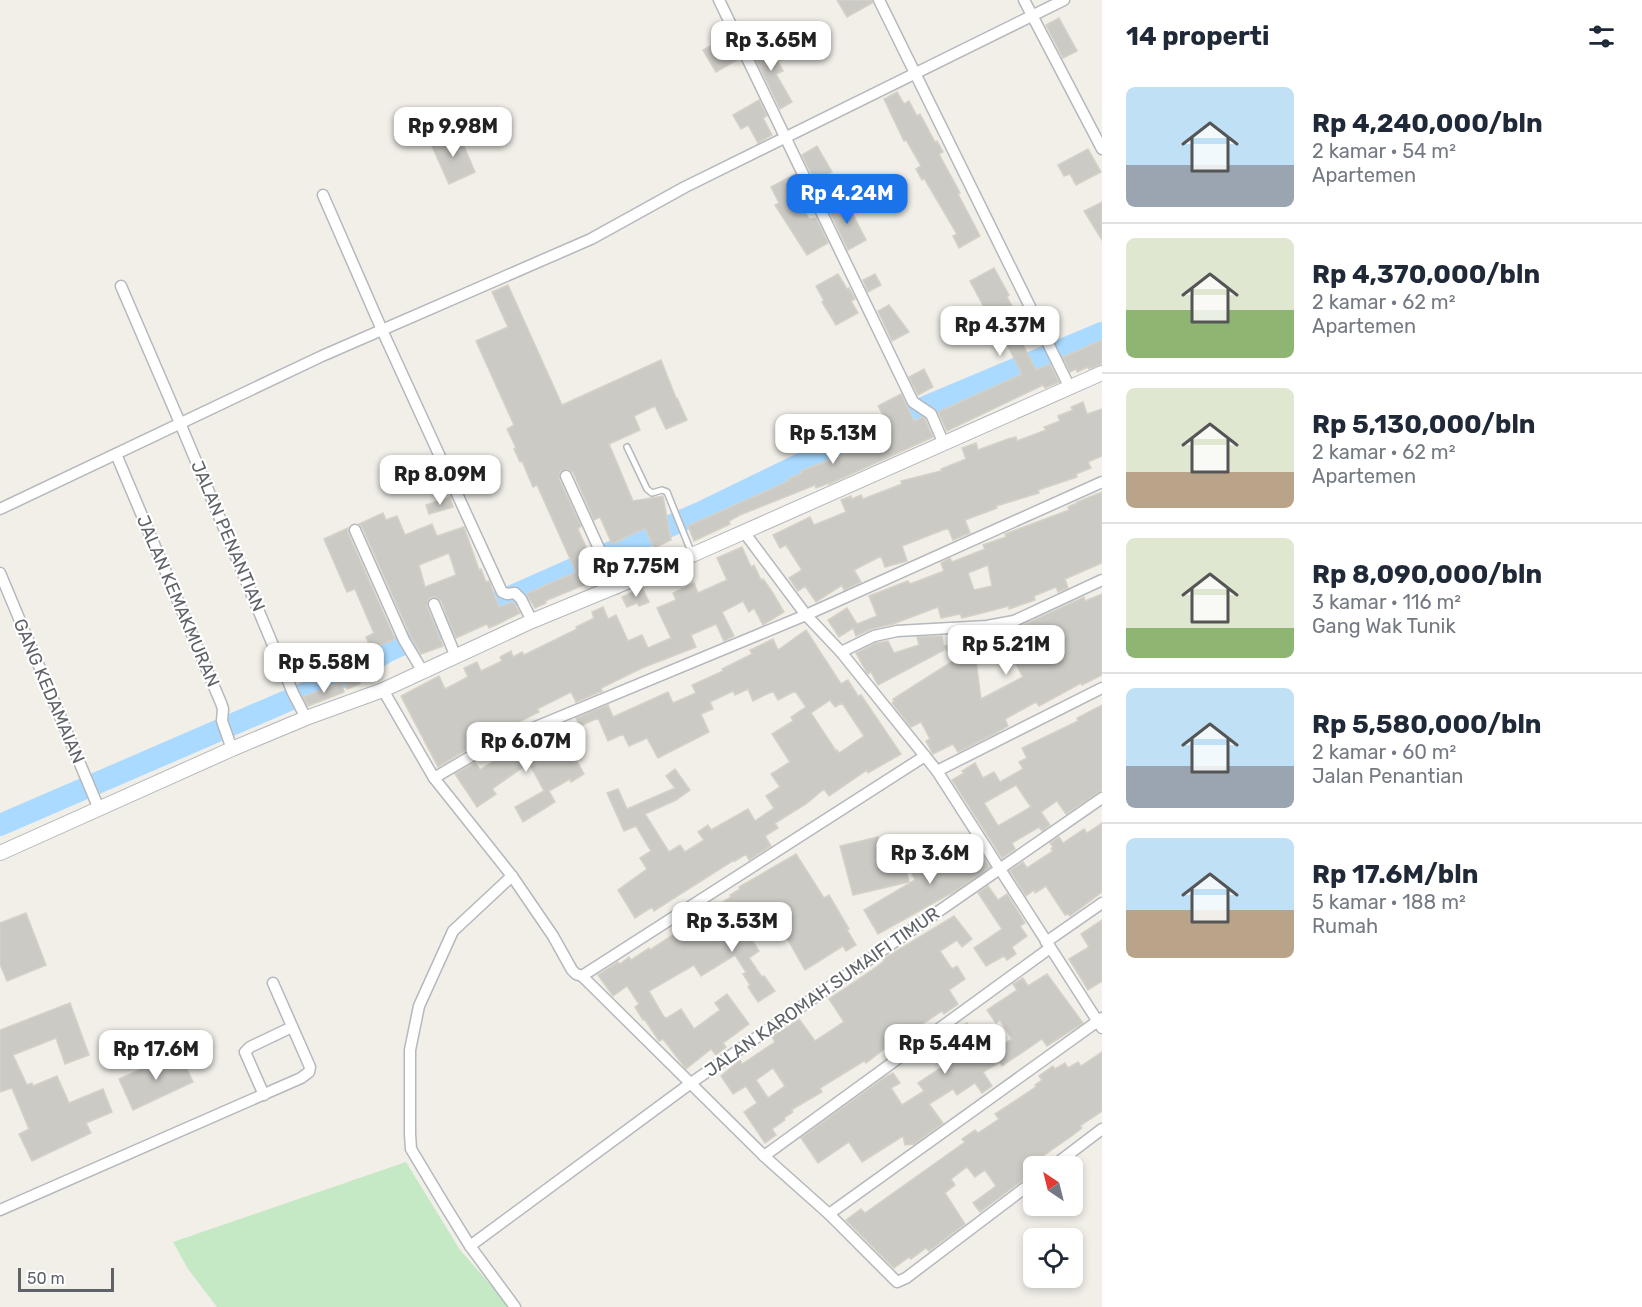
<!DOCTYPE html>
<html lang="id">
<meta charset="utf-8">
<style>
:root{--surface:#fff;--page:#f6f6f7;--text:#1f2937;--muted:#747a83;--line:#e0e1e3;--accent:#1a73e8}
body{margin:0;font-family:Rubik,sans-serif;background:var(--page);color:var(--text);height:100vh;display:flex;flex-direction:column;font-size:22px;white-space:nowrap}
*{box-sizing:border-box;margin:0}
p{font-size:20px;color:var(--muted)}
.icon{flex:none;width:33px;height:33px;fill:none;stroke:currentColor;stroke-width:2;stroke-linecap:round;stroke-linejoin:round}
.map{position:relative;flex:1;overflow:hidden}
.sheet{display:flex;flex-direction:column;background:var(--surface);width:540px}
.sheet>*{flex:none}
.needle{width:39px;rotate:325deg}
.controls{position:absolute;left:1023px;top:1156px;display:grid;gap:12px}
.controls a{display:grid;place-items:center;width:60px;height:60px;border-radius:9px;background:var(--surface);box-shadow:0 3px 9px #0003;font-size:30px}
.scale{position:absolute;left:18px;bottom:15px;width:96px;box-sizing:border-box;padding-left:6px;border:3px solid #5f6368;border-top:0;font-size:16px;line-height:21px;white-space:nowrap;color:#5f6368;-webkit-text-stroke:4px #fff;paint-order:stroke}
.price{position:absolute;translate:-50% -51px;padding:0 14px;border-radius:12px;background:#fff;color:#222;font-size:20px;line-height:39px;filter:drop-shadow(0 2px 3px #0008)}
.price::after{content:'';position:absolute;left:50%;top:36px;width:18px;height:14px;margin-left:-9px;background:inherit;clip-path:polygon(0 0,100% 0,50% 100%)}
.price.on{background:var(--accent);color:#fff}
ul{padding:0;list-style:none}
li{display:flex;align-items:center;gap:18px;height:150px;padding:0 24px}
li+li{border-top:2px solid var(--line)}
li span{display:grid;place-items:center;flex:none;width:168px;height:120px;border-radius:9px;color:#555}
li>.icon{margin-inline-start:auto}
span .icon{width:72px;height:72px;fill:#fffc;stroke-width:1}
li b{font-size:26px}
h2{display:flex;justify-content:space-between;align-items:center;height:72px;padding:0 24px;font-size:26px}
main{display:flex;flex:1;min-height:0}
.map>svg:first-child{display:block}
.green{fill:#c5e8c5}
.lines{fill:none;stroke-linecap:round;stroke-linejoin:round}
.river{stroke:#aadaff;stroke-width:22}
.building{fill:#cccac5;stroke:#d6d1c6;stroke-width:1.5;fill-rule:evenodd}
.service-casing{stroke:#b5b8bc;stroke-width:8}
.minor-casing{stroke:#b5b8bc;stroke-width:13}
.tertiary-casing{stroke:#b5b8bc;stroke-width:16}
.service{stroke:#fff;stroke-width:5}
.minor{stroke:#fff;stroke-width:10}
.tertiary{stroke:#fff;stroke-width:14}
.labels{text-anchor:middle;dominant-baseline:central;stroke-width:4.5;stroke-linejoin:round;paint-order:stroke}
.street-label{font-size:18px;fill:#5f6368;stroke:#fff}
</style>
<main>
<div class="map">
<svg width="1102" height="1307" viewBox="0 0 1102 1307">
<rect width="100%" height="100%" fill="#f1efe8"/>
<!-- green -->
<path class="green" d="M 406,1162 L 460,1250 L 510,1307 L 217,1307 L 188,1269 L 173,1242 Z"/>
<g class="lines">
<!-- river -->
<path class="river" d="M 0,825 L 354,672 L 388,651 L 706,510 L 856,437 L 934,403 L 1102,333"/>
</g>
<!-- building -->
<g class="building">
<path d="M 837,0 L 872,0 L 872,3 L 847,17 Z"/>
<path d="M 1059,18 L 1077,51 L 1063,58 L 1046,25 Z"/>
<path d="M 727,37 L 739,59 L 716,72 L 703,50 Z"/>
<path d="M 765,39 L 783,71 L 776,74 L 792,102 L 780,109 L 750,47 Z"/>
<path d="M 897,92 L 904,104 L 909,101 L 917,116 L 920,114 L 935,142 L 937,141 L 943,152 L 939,154 L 960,193 L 958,194 L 980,236 L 959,248 L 953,236 L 957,234 L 924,178 L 922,180 L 916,169 L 921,166 L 906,140 L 904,141 L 884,99 Z"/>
<path d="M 759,100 L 767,116 L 763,118 L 772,135 L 758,143 L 748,125 L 741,129 L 733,115 Z"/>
<path d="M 458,132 L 475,172 L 449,184 L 431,144 Z"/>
<path d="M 817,146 L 832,172 L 815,181 L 802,155 Z"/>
<path d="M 1088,149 L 1101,172 L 1076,185 L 1070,174 L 1064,176 L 1058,165 Z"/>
<path d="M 795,174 L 801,186 L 794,190 L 809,219 L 816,218 L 828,243 L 807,255 L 775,205 L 779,203 L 771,187 Z"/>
<path d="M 846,201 L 866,240 L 848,250 L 829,210 Z"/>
<path d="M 1102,202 L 1102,240 L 1084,211 Z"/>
<path d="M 994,268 L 1009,295 L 1007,297 L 1027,333 L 1019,337 L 1036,370 L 1050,364 L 1059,382 L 1045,388 L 1043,385 L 947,431 L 938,412 L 1022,374 L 988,307 L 985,309 L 970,281 Z"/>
<path d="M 838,274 L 847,289 L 849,288 L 855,299 L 851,301 L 858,313 L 836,325 L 822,302 L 824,301 L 816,286 Z"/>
<path d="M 875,274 L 881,285 L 868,292 L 863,280 Z"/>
<path d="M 508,285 L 562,405 L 661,360 L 676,398 L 677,398 L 687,420 L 666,429 L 655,406 L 634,416 L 640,430 L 609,444 L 633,501 L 663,496 L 671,540 L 654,548 L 645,528 L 612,544 L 600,517 L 594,520 L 573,472 L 567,469 L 560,471 L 559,479 L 581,526 L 578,529 L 594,565 L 597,563 L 602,572 L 589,578 L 591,582 L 545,601 L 546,603 L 535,608 L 527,595 L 528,593 L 576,572 L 537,485 L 533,487 L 522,461 L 520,462 L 514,449 L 516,448 L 507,429 L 514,425 L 476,341 L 508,327 L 492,292 Z"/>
<path d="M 889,305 L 909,332 L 892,341 L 878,311 Z"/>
<path d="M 1102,340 L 1102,364 L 1089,369 L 1088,367 L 1077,372 L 1076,369 L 1070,372 L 1063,357 Z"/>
<path d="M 924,369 L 933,387 L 918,395 L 909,377 Z"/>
<path d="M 901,394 L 914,421 L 923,417 L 925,419 L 933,437 L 829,484 L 829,483 L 816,488 L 815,485 L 740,515 L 729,521 L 730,524 L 694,541 L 688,526 L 789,481 L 788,479 L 802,473 L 801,471 L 858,449 L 857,445 L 892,431 L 878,406 Z"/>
<path d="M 1083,402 L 1087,414 L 1102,409 L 1102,456 L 1088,462 L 1091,468 L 1076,474 L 1077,477 L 1038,490 L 1039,493 L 996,506 L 997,508 L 965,520 L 970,533 L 967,534 L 953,540 L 948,528 L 902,546 L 907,561 L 885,567 L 881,556 L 854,570 L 861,582 L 844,590 L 842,585 L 816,602 L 805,586 L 798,591 L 789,578 L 802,570 L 786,545 L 780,548 L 773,535 L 810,517 L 814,525 L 846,512 L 841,500 L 851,496 L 852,499 L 861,495 L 863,499 L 902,484 L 901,481 L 941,471 L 941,469 L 966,459 L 962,448 L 976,443 L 978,450 L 1008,439 L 1016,437 L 1017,441 L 1046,430 L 1044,427 L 1060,421 L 1058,416 L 1073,410 L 1071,407 Z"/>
<path d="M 1102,492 L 1102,563 L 1065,579 L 1068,588 L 1058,592 L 1056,587 L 1034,596 L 1035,600 L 1009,609 L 1009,606 L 962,618 L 960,614 L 941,618 L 938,607 L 893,624 L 871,629 L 856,636 L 853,628 L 839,637 L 828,620 L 847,608 L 857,624 L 877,616 L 869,596 L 908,581 L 910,584 L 944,571 L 941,563 L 950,558 L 952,562 L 985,549 L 983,545 L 1006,537 L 1005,534 L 1069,510 L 1068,507 L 1077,503 L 1077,502 ZM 988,565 L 992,586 L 974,590 L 968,573 Z"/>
<path d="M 450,497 L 453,507 L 429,514 L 426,505 Z"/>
<path d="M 383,513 L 386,520 L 397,516 L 405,535 L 432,524 L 437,536 L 464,527 L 479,570 L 481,569 L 486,582 L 489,581 L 499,607 L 513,602 L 520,613 L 498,624 L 489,628 L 487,624 L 456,638 L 441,601 L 436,597 L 431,597 L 428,600 L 427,606 L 443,646 L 421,654 L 411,637 L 362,527 L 359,524 ZM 449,553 L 456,575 L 425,587 L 419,565 Z"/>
<path d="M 348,528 L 348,533 L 395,639 L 371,649 L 366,637 L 374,633 L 364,610 L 355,589 L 347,592 L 324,539 Z"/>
<path d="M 742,547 L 751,567 L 754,565 L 761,580 L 763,579 L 771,590 L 784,612 L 763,625 L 754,608 L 749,612 L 743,601 L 722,612 L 734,636 L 724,641 L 716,624 L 691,635 L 696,647 L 642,668 L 601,688 L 602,691 L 576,702 L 571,692 L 537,709 L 539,712 L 481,741 L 438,767 L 401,696 L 439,676 L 445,689 L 468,677 L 464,668 L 477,662 L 481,671 L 502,661 L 500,657 L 511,651 L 513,657 L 522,652 L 524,655 L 577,629 L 576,627 L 594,618 L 592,612 L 603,607 L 608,619 L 616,615 L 628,641 L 642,635 L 648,648 L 671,638 L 657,608 L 676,600 L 673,593 L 694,583 L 698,593 L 727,580 L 717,558 Z"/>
<path d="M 642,587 L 649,602 L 639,606 L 637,603 L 627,607 L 622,597 Z"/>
<path d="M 1102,594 L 1102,675 L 1082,685 L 1081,683 L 1039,706 L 1036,702 L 1005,719 L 1008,726 L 996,733 L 958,752 L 953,744 L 933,754 L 926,741 L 930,739 L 921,722 L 911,727 L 892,703 L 894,701 L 893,699 L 953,661 L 944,646 L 984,640 L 982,634 L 1017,628 L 1084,597 L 1085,601 ZM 1006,645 L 1009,657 L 1012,657 L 1023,677 L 981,699 L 975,653 Z"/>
<path d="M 806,630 L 841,684 L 848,680 L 858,696 L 861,695 L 901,754 L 868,773 L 867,770 L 829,796 L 824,789 L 806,804 L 775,823 L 778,828 L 765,836 L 771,846 L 749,860 L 746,854 L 735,861 L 734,860 L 654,911 L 652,907 L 635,918 L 618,890 L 647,869 L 640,858 L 651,851 L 636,826 L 624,831 L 607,793 L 618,789 L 627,809 L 675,788 L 666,776 L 675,769 L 690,790 L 676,800 L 645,814 L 669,852 L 680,845 L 685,852 L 704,840 L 698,832 L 708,825 L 711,830 L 748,809 L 755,821 L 774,808 L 766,796 L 780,787 L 771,774 L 790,762 L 772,734 L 793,721 L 791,717 L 806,707 L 795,691 L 778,700 L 773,691 L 753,701 L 748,689 L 735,695 L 733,691 L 710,702 L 713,709 L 701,714 L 709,732 L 658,758 L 647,738 L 629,746 L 623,734 L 608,741 L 598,718 L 580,726 L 576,718 L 608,705 L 613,717 L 668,692 L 673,703 L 696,693 L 692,685 L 723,671 L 722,669 L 752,654 L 750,650 L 773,639 L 778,650 ZM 830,700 L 835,707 L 842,703 L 864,736 L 839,753 L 837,750 L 836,751 L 811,713 Z"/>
<path d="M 942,636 L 944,650 L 878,685 L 871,672 L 868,674 L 866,671 L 856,653 L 876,643 L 888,641 L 894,653 L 919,645 L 917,637 Z"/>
<path d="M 357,675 L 360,684 L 347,689 L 344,680 Z"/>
<path d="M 341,682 L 344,692 L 308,706 L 303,697 Z"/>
<path d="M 1102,705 L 1102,790 L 1066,814 L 1057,801 L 1041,812 L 1050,825 L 1042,831 L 1039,827 L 1012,843 L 1015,849 L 1002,858 L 952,780 L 964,773 L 962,771 L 975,763 L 983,778 L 994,772 L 1000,782 L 1023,769 L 1019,762 L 1027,758 L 1022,748 L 1078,721 L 1077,718 ZM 1016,785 L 1031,807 L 998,826 L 984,803 Z"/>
<path d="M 559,728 L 584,774 L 571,782 L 570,779 L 549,791 L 555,802 L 523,822 L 515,807 L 544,791 L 529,763 L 492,789 L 496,794 L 477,807 L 455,774 L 475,762 L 480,770 L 497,759 L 498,761 L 506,755 L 507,757 L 517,750 L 518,753 L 549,736 L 547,734 Z"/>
<path d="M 1102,823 L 1102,892 L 1070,916 L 1068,914 L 1065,915 L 1046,886 L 1035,893 L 1034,890 L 1026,896 L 1010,871 L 1023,862 L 1027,868 L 1053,851 L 1051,849 L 1053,847 L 1050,843 L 1059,837 L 1063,843 L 1084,829 L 1087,833 Z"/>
<path d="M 970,836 L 990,867 L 955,891 L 878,934 L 864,910 L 915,880 L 912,873 Z"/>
<path d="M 878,837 L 881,849 L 900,844 L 909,882 L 853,895 L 840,846 Z"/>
<path d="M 796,854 L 824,898 L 829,895 L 849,929 L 847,930 L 856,945 L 846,951 L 843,946 L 805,970 L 779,924 L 752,940 L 759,951 L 749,958 L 762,977 L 764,976 L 775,991 L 758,1002 L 748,987 L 750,985 L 743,974 L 746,972 L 735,955 L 701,976 L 694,965 L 649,991 L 664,1017 L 667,1018 L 681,1009 L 694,1029 L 720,1010 L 715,1003 L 727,994 L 749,1024 L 723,1043 L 726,1047 L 716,1055 L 711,1049 L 686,1069 L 663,1039 L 659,1041 L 645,1020 L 643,1020 L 635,1007 L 639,1004 L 627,986 L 613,996 L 598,975 L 618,962 L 620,964 L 629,957 L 631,960 L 649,948 L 650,950 L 731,897 L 730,895 L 740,889 L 739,887 Z"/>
<path d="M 988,886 L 998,900 L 1007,894 L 1025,923 L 1020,926 L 1027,936 L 1012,947 L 1016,954 L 1007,960 L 1004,956 L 986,966 L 974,948 L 1002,929 L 978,893 Z"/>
<path d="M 26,913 L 46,965 L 7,981 L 0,964 L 0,923 Z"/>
<path d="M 954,916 L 972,939 L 962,947 L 957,940 L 940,951 L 952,969 L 957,966 L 965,979 L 949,990 L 958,1004 L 944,1014 L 942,1011 L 906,1035 L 905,1033 L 866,1063 L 864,1061 L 820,1088 L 822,1092 L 791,1110 L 793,1112 L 784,1118 L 785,1120 L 772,1129 L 776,1135 L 765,1143 L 744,1112 L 757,1103 L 746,1086 L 733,1094 L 721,1076 L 740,1060 L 742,1064 L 775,1042 L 772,1037 L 799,1019 L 815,1041 L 844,1022 L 829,999 L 872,970 L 884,961 L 883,959 ZM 773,1068 L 785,1086 L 768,1098 L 756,1080 Z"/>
<path d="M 1102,920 L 1102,981 L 1088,990 L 1069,959 L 1089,947 L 1081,934 Z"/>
<path d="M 1047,974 L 1083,1023 L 1047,1046 L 1042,1039 L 1002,1066 L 1000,1062 L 983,1072 L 992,1086 L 982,1093 L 975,1083 L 957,1095 L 953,1089 L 929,1104 L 943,1123 L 914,1144 L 905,1145 L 903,1136 L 862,1162 L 849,1142 L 818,1163 L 801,1138 L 884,1078 L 893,1073 L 900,1083 L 891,1088 L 902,1105 L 924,1091 L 918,1083 L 951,1061 L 940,1044 L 948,1039 L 946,1036 L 967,1023 L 986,1053 L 989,1051 L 990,1053 L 1012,1039 L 1000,1020 L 996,1023 L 987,1010 L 1017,990 L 1013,984 L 1023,978 L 1028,986 Z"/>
<path d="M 70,1003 L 89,1055 L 65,1064 L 56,1038 L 13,1055 L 27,1085 L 32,1083 L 33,1086 L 57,1076 L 69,1103 L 103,1089 L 112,1112 L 86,1123 L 91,1133 L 32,1161 L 19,1134 L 29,1129 L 12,1088 L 0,1092 L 0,1030 Z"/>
<path d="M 1102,1052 L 1102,1111 L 1080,1126 L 1082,1128 L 1073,1135 L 1026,1168 L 1031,1174 L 980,1212 L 973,1203 L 996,1186 L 985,1170 L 975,1177 L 967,1167 L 951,1179 L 955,1185 L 945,1193 L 965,1224 L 929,1251 L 926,1248 L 911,1259 L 909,1257 L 894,1268 L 846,1220 L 861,1209 L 865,1213 L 965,1142 L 962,1139 L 975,1130 L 978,1133 L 999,1119 L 995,1114 L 1036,1087 L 1035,1085 L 1042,1080 L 1039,1076 L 1053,1066 L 1055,1069 L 1065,1063 L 1068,1068 L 1078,1062 L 1081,1066 Z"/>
<path d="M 179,1053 L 193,1082 L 133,1110 L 119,1079 Z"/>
</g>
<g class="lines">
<!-- service casing -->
<g class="service-casing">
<path id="service" d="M 627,447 L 647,489 L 652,493 L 662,490 L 667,492 L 692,554"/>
</g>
<!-- minor casing -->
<g class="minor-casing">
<g id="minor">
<path d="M 719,0 L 913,402 L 931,414 L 944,444"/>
<path d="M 879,0 L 1070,388"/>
<path d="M 1024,0 L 1102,149"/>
<path d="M 323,195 L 382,330 L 502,592 L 507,594 L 515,593 L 521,599 L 532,621"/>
<path d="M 121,286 L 180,423 L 293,693 L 306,718"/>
<path d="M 116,454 L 221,703 L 223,709 L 222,721 L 232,749"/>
<path d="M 566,476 L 617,588"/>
<path d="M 0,509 L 322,356 L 591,239 L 685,187 L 1064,0"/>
<path d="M 355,530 L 404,640 L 423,672"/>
<path d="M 744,532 L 806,615 L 841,652 L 937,771 L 1102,1028"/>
<path d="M 0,573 L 99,809"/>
<path d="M 434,604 L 456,657"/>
<path d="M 841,652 L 874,636 L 897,631 L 987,626 L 1014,621 L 1102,580"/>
<path d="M 383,690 L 434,778 L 512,876 L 553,936 L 572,970 L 576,974 L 582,976 L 764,1156 L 829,1214 L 1102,1018"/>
<path d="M 937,771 L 1102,688"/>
<path d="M 434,778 L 485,748 L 806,615 L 1102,482"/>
<path d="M 512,876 L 453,931 L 419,1006 L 410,1050 L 410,1134 L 411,1149 L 444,1204 L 470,1246 L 515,1307"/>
<path d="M 1046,942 L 1102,903"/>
<path d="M 582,976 L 925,756"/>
<path d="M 264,1095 L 245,1052 L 250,1047 L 292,1027"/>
<path d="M 764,1156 L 1050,948"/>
<path d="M 1052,1167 L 1102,1129"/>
<path d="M 0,1210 L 301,1078 L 309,1072 L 310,1067 L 273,983"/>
<path d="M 829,1214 L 897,1282 L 906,1278 L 1034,1181"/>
<path d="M 470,1246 L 691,1083 L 1102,798"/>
</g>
</g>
<!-- tertiary casing -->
<g class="tertiary-casing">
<path id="tertiary" d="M 0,853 L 232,749 L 306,718 L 383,690 L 532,621 L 692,555 L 1102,373"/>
</g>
<!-- service -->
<use href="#service" class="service"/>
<!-- minor -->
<use href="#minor" class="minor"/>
<!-- tertiary -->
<use href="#tertiary" class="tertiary"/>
</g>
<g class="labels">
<!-- street labels -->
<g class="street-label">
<text transform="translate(228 536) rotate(67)">JALAN PENANTIAN</text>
<text transform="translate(178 601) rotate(67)">JALAN KEMAKMURAN</text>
<text transform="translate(49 691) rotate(67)">GANG KEDAMAIAN</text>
<text transform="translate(822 992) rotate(-35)">JALAN KAROMAH SUMAIFI TIMUR</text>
</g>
</g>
</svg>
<div class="controls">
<a><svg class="needle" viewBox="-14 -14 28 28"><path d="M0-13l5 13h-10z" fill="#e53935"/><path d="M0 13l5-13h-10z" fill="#747a83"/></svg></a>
<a><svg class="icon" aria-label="locate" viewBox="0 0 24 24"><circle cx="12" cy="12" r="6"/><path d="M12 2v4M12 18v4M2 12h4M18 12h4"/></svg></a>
</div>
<div class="scale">50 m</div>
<b class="price" style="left:771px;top:72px">Rp 3.65M</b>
<b class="price" style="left:453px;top:158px">Rp 9.98M</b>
<b class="price on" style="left:847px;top:225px">Rp 4.24M</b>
<b class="price" style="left:1000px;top:357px">Rp 4.37M</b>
<b class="price" style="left:833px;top:465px">Rp 5.13M</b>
<b class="price" style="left:440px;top:506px">Rp 8.09M</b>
<b class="price" style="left:636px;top:598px">Rp 7.75M</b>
<b class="price" style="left:1006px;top:676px">Rp 5.21M</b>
<b class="price" style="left:324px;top:694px">Rp 5.58M</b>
<b class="price" style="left:526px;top:773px">Rp 6.07M</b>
<b class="price" style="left:930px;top:885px">Rp 3.6M</b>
<b class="price" style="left:732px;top:953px">Rp 3.53M</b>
<b class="price" style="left:945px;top:1075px">Rp 5.44M</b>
<b class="price" style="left:156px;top:1081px">Rp 17.6M</b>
</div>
<section class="sheet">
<h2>14 properti<svg class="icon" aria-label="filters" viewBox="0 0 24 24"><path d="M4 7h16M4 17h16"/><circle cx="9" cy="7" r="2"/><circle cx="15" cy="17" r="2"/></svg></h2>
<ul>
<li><span style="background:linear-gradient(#bfe0f5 65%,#9aa5b1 0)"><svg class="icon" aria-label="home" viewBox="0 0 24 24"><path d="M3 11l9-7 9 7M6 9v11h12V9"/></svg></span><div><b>Rp 4,240,000/bln</b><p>2 kamar · 54 m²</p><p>Apartemen</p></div></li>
<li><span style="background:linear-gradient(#dfe7d0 60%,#8fb573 0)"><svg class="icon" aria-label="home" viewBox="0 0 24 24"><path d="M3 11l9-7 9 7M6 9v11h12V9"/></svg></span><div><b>Rp 4,370,000/bln</b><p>2 kamar · 62 m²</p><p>Apartemen</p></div></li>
<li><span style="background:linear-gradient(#dfe7d0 70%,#b9a48a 0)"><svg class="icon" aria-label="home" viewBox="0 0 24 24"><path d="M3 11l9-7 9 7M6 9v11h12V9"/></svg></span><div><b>Rp 5,130,000/bln</b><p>2 kamar · 62 m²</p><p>Apartemen</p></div></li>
<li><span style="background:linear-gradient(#dfe7d0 75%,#8fb573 0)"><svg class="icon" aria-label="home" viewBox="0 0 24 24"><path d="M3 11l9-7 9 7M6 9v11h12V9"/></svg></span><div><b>Rp 8,090,000/bln</b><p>3 kamar · 116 m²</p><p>Gang Wak Tunik</p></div></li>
<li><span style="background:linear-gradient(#bfe0f5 65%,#9aa5b1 0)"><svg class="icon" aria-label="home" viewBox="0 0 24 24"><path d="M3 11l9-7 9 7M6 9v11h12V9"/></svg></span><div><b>Rp 5,580,000/bln</b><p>2 kamar · 60 m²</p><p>Jalan Penantian</p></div></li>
<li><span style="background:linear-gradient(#bfe0f5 60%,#b9a48a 0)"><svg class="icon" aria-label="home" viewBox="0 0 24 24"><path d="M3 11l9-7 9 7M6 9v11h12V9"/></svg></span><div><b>Rp 17.6M/bln</b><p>5 kamar · 188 m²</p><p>Rumah</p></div></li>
</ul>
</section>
</main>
